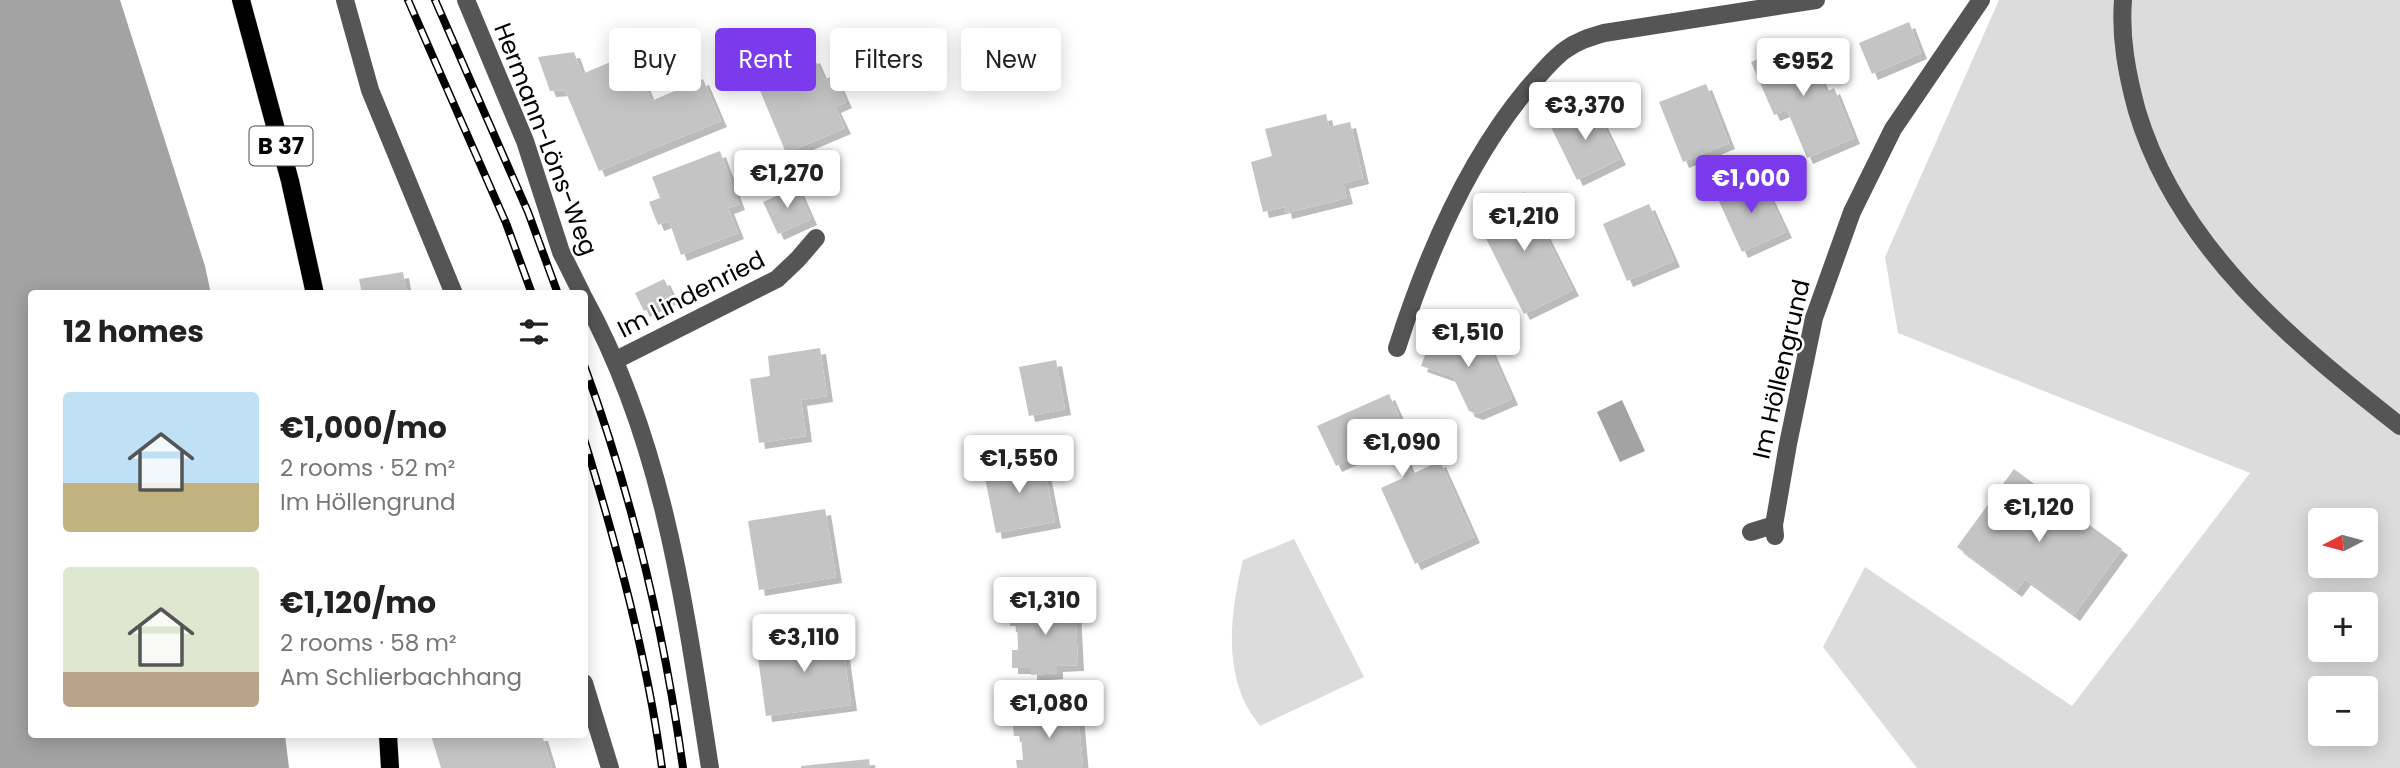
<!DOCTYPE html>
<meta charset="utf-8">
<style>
:root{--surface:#fff;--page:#f2f2f2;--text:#222;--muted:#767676;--accent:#7c3aed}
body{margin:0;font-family:Poppins,sans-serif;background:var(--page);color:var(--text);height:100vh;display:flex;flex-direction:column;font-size:26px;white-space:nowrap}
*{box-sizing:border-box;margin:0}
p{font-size:23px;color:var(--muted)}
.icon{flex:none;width:38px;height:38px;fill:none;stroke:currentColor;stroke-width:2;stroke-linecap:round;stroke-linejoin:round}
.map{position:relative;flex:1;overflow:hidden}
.drawer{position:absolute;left:28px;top:290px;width:560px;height:448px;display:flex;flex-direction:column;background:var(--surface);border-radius:7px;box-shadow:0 4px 18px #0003}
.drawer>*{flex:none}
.banner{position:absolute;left:609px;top:28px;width:665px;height:63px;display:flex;gap:14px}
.needle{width:46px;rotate:264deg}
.buttons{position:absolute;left:2308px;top:508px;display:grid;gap:14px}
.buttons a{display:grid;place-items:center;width:70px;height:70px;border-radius:7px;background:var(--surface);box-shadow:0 4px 18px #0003;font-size:35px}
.price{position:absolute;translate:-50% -60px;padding:0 16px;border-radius:7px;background:#fff;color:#222;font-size:23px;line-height:46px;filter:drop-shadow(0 2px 4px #0008)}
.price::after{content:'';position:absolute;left:50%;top:42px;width:21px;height:16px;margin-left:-10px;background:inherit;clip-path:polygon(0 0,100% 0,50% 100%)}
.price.selected{background:var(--accent);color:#fff}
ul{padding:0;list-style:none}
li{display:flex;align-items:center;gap:21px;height:175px;padding:0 35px}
li span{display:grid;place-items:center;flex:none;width:196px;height:140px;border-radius:7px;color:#555}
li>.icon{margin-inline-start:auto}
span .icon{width:84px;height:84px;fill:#fffc;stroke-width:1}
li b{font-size:30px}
h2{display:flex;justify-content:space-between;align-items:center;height:84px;padding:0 35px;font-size:30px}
.pill{padding:0 24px;border-radius:7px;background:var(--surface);box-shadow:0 4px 18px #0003;font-size:24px;line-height:63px}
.pill.selected{background:var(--accent);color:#fff}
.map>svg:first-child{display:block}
.green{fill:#dcdcdc;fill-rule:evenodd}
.water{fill:#a3a3a3}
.building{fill:#c4c4c4;filter:url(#shadow)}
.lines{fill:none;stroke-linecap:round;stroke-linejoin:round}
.major-casing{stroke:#dbdbdb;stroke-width:19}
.minor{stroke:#555;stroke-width:18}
.major{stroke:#000;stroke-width:18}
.rail-casing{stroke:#000;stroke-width:8}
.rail{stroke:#fff;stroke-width:5;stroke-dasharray:16;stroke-linecap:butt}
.labels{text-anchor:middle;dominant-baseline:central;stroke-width:5;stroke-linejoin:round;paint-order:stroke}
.shield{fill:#fff;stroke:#4c4c4c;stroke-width:2}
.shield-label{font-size:23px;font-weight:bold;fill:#000}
.street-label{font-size:24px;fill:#000;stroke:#fff}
</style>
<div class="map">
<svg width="2400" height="768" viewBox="0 0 2400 768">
<defs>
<filter id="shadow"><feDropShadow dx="6" dy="6" stdDeviation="0" flood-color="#0004"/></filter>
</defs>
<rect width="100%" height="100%" fill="#fff"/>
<!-- green -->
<g class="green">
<path d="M 1999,0 L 2400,0 L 2400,768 L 1917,768 L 1823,647 L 1865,567 L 2072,706 L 2250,473 L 1898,333 L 1885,257 ZM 2320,520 L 2366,520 L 2366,565 L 2320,565 ZM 2320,604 L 2366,604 L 2366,649 L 2320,649 ZM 2320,688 L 2366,688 L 2366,733 L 2320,733 Z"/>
<path d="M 1294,539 L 1364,677 L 1260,726 C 1255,719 1249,711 1245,703 C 1224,659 1232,605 1243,560 Z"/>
</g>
<!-- water -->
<g class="water">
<path d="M 0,0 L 120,0 L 205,266 L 211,294 L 32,294 L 32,735 L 285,735 L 289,768 L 0,768 Z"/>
<path d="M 1622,400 L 1645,451 L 1620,462 L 1597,412 Z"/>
</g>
<!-- building -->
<g class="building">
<path d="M 1909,22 L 1921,53 L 1872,74 L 1859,43 Z"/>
<path d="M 1803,39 L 1826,92 L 1834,88 L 1854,138 L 1807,158 L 1787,110 L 1774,115 L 1751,62 Z"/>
<path d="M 574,52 L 582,74 L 632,53 L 651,101 L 703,79 L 721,121 L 599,171 L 565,90 L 550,91 L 538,57 Z"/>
<path d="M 814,57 L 824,80 L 834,75 L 846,102 L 835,107 L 845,128 L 786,153 L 756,81 Z"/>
<path d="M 1706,84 L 1729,143 L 1683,162 L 1659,102 Z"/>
<path d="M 1593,104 L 1620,159 L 1577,180 L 1550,125 Z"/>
<path d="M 1326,114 L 1329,127 L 1350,122 L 1363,178 L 1343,183 L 1347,198 L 1286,213 L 1285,207 L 1263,212 L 1251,162 L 1272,156 L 1265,129 Z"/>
<path d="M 720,151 L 739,204 L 728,208 L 738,233 L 681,255 L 669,221 L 658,225 L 649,202 L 660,198 L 652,177 Z"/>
<path d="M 1760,177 L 1786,232 L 1742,252 L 1717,197 Z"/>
<path d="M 797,187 L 811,219 L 778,234 L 763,202 Z"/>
<path d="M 1524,192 L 1573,290 L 1524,314 L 1475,217 Z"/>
<path d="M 1649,204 L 1674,261 L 1627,281 L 1603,224 Z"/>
<path d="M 403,272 L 407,294 L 362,294 L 359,279 Z"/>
<path d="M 664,279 L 673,297 L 644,311 L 635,293 Z"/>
<path d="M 1436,326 L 1488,345 L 1512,399 L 1477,414 L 1469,411 L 1453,377 L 1421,366 Z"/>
<path d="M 820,348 L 827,396 L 801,400 L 806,436 L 759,443 L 750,379 L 770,376 L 768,356 Z"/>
<path d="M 1056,360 L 1065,409 L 1029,416 L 1019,367 Z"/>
<path d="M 1389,394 L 1407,434 L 1397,439 L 1412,474 L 1440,461 L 1474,537 L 1415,564 L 1381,488 L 1403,478 L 1387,443 L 1336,466 L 1317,426 Z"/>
<path d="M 1042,456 L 1055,522 L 996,533 L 983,468 Z"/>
<path d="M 2014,469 L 2122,549 L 2074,615 L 2025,579 L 2016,591 L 1957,547 Z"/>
<path d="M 825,509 L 836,577 L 759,590 L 748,521 Z"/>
<path d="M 1053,599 L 1054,606 L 1075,605 L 1078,665 L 1057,666 L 1057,673 L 1031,675 L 1031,668 L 1012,668 L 1012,650 L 1018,650 L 1018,646 L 1017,626 L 1010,626 L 1009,608 L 1028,607 L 1027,600 Z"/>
<path d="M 841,631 L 851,705 L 766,716 L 756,643 Z"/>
<path d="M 1057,707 L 1057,714 L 1078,712 L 1083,768 L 1017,768 L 1016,760 L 1023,760 L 1021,736 L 1014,736 L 1012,718 L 1031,716 L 1030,709 Z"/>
<path d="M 431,735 L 542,735 L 552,768 L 441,768 Z"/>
<path d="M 869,759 L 870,768 L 801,768 L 801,766 Z"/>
</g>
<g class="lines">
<!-- major casing -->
<g class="major-casing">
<g id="major">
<path d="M 241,0 L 290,181 L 315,294"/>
<path d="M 388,735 L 390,768"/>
</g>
</g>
<!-- minor -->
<g class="minor">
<path d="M 345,0 L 370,90 L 454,294"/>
<path d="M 466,0 L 525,141 L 561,252 L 582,294"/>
<path d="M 2123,0 C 2120,38 2127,74 2137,111 C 2178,248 2292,341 2400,426"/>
<path d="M 584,298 C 664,443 685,607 710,768"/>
<path d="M 1397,348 C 1426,257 1466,162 1528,88 C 1540,75 1551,60 1565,50 C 1577,41 1590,37 1604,33 L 1816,0"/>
<path d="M 616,360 L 777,279 L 798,259 L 816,238"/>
<path d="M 1751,532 L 1774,525"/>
<path d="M 1775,536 L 1774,525 L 1788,444 L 1814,318 L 1852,212 L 1893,129 L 1981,0"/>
<path d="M 584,683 L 610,768"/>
</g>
<!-- major -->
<use href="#major" class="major"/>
<!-- rail casing -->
<g class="rail-casing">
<g id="rail">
<path d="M 408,0 L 506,223 L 532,294"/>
<path d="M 435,0 L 528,212 L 558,294"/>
<path d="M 584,365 C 632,495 664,631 683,768"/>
<path d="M 584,439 C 617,546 647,657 662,768"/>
</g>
</g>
<!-- rail -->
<use href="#rail" class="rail"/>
</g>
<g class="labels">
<!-- shield labels -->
<rect class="shield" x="249.5" y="126.5" width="63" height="39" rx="5"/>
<g class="shield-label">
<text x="281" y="146">B 37</text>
</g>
<!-- street labels -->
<g class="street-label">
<text transform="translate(546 139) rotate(69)">Hermann-Löns-Weg</text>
<text transform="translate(691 294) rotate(-27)">Im Lindenried</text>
<text transform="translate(1781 369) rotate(-77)">Im Höllengrund</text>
</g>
</g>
</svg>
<div class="buttons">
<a><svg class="needle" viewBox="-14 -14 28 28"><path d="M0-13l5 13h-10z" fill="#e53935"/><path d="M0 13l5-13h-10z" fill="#767676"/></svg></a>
<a>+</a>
<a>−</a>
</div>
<b class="price" style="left:1803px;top:98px">€952</b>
<b class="price" style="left:1585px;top:142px">€3,370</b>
<b class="price" style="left:787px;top:210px">€1,270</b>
<b class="price selected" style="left:1751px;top:215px">€1,000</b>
<b class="price" style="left:1524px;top:253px">€1,210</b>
<b class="price" style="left:1468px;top:369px">€1,510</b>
<b class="price" style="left:1402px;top:479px">€1,090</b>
<b class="price" style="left:1019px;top:495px">€1,550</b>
<b class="price" style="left:2039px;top:544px">€1,120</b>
<b class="price" style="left:1045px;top:637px">€1,310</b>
<b class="price" style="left:804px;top:674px">€3,110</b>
<b class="price" style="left:1049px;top:740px">€1,080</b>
<div class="banner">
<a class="pill">Buy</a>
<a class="pill selected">Rent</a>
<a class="pill">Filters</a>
<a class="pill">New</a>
</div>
<section class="drawer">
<h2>12 homes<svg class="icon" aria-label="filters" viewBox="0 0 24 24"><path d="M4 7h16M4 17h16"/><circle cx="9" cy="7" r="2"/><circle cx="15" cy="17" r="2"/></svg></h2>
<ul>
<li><span style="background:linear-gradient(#bfe0f5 65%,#c2b280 0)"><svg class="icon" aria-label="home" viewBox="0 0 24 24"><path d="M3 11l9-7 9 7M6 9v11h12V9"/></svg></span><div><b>€1,000/mo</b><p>2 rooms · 52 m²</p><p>Im Höllengrund</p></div></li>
<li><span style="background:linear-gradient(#dfe7d0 75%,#b9a48a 0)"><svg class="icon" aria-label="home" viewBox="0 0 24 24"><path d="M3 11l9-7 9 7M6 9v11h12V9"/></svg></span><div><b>€1,120/mo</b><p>2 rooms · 58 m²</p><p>Am Schlierbachhang</p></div></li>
</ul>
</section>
</div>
